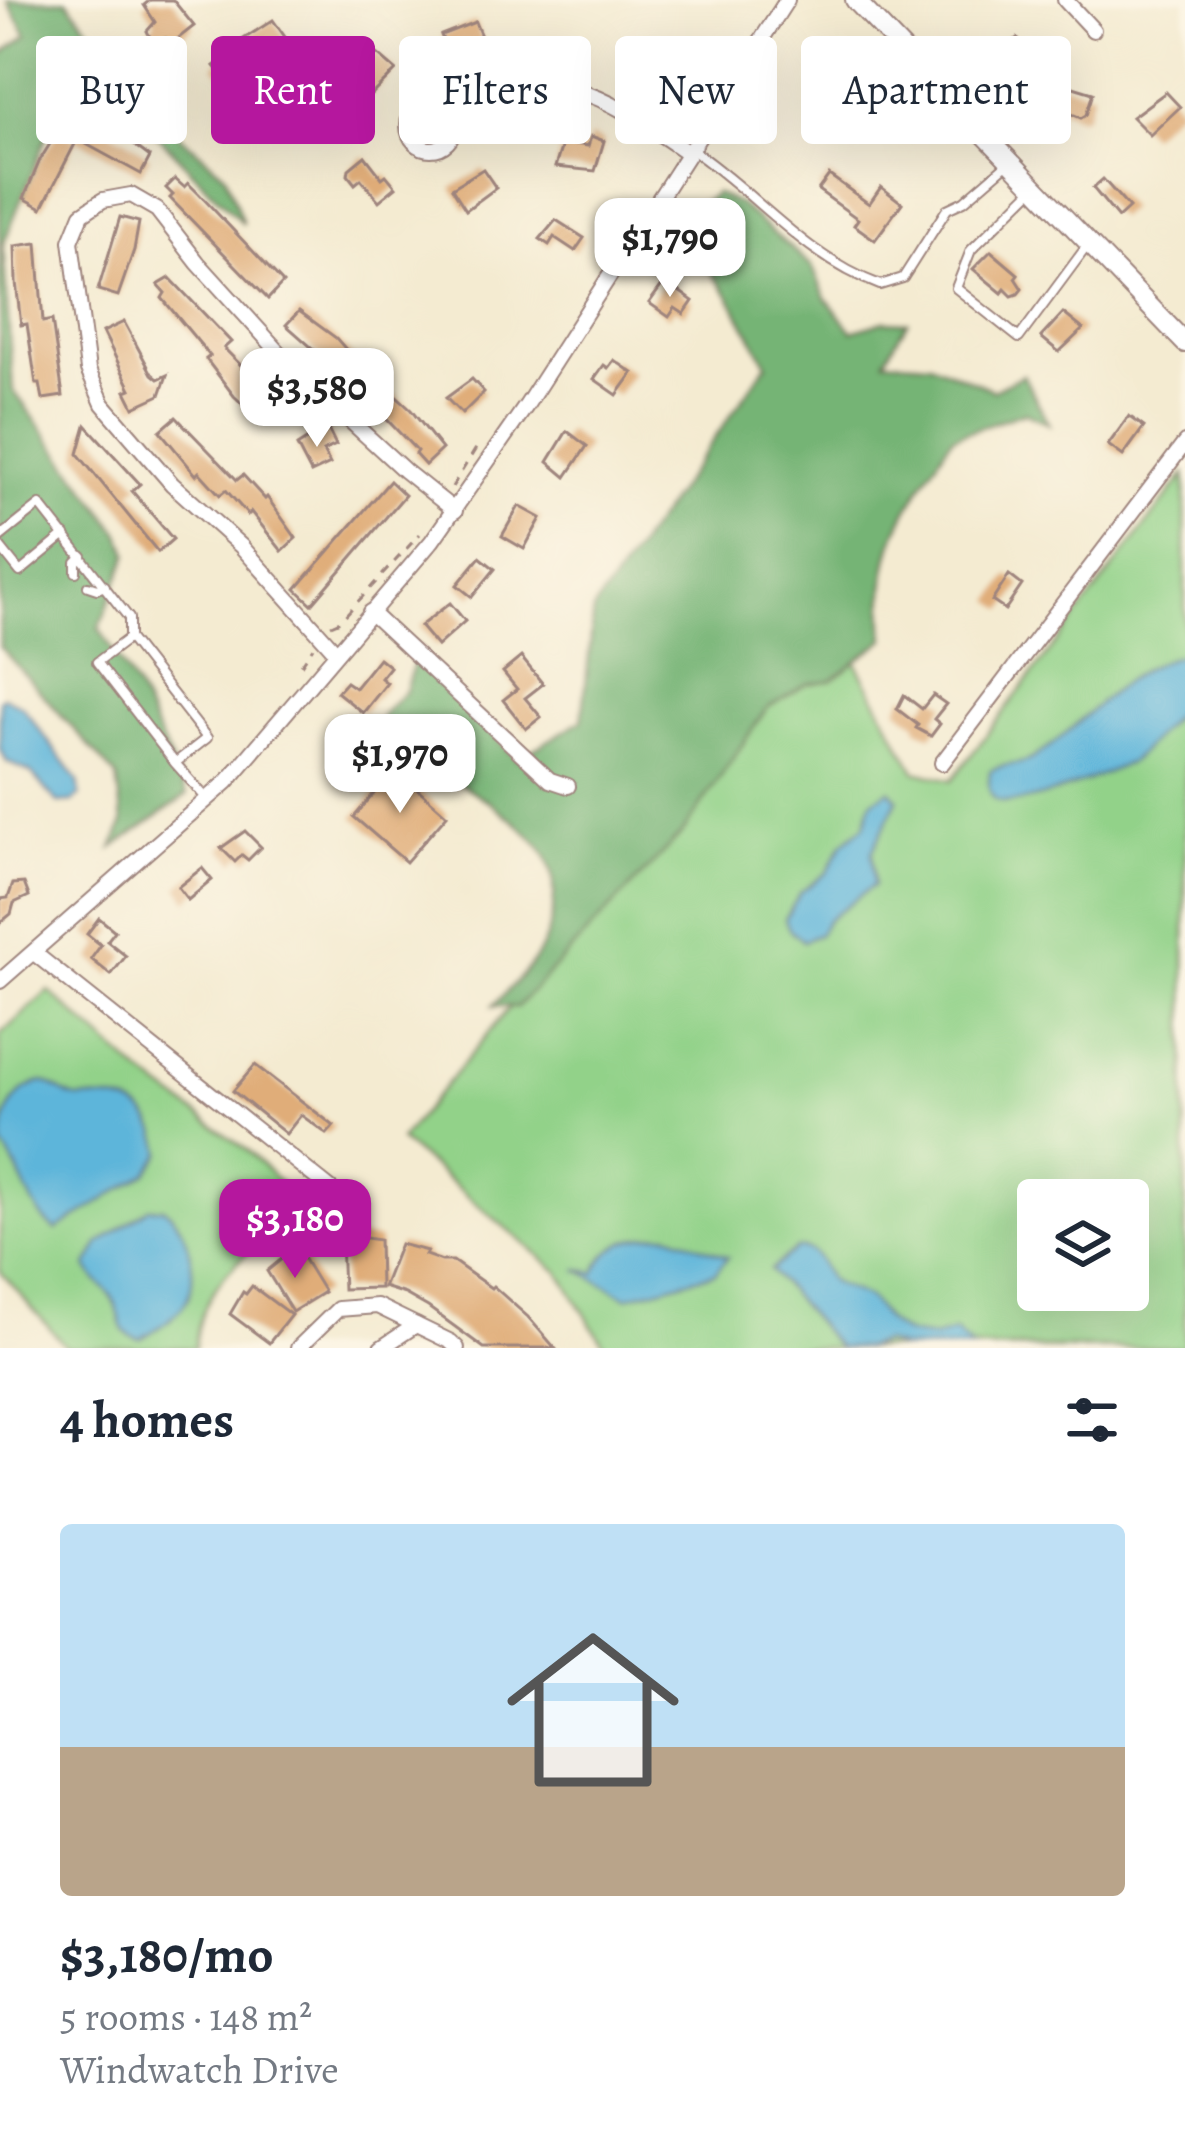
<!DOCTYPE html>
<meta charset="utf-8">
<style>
:root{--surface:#fff;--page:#f2f2f3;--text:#1f2937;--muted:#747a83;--accent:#b5179e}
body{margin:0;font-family:Alegreya,serif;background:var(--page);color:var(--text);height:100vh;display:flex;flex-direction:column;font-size:45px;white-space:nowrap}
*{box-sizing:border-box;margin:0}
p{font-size:39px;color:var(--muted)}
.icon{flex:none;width:66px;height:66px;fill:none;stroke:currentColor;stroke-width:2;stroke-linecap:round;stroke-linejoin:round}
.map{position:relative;height:1348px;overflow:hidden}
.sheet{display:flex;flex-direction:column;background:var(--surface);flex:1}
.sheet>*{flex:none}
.hud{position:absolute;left:36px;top:36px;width:1113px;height:108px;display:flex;gap:24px}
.controls{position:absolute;left:1017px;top:1179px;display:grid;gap:24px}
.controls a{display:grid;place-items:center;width:132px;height:132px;border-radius:12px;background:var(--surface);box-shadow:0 12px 48px #0002;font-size:60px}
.price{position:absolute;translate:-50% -102px;padding:0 27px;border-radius:24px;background:#fff;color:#222;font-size:39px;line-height:78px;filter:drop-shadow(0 3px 6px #0008)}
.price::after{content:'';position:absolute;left:50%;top:72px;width:36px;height:27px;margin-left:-18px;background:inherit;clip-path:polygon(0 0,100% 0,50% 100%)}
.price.current{background:var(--accent);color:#fff}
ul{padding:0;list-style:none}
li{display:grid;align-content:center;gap:24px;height:636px;padding:0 60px}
li span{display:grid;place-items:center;height:372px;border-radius:12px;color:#555}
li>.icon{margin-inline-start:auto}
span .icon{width:216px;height:216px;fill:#fffc;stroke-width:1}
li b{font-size:51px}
h2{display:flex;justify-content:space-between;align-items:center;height:144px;padding:0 60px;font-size:51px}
.chip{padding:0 42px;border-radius:12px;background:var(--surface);box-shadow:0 12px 48px #0002;font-size:42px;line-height:108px}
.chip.current{background:var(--accent);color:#fff}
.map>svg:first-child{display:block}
.green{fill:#92d289;stroke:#6e785a;stroke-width:3;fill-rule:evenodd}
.forest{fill:#75b475;stroke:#606a50;stroke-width:3}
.water{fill:#5db5da;stroke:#546a82;stroke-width:3}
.building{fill:#e0ad79}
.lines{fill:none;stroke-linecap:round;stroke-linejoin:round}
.service-casing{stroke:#9f857e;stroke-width:12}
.minor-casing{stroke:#9f857e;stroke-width:18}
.tertiary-casing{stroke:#9f857e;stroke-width:22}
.path{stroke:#9f857e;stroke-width:3;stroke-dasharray:9 9;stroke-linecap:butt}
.service{stroke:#fff;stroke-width:8}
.minor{stroke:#fff;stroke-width:14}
.tertiary{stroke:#fff;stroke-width:18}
</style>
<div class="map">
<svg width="1185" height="1348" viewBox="0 0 1185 1348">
<rect width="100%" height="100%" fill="#fcf5e5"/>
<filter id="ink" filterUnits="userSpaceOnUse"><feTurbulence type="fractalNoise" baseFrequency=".00833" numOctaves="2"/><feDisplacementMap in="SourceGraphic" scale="24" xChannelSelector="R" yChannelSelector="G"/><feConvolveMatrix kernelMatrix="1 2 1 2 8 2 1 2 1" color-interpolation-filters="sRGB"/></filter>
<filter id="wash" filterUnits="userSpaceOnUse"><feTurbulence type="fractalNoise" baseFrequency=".004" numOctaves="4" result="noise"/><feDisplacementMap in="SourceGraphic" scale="48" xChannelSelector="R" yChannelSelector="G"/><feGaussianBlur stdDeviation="2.7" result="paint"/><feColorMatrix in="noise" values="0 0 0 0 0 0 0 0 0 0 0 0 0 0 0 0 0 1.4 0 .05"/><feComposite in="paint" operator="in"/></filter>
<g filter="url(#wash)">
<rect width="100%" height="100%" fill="#f4ebd1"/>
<!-- green -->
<g class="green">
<circle cx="432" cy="126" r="19"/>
<path d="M 1185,474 L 1185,1348 L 606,1348 L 559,1272 L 400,1140 L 811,642 L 856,662 L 915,771 L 952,780 ZM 1038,1200 L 1128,1200 L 1128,1290 L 1038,1290 Z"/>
<path d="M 49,991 L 138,1071 L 248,1151 L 306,1209 C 255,1246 200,1279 195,1348 L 67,1348 L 0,1271 L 0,1035 Z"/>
</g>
<!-- forest -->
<g class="forest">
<path d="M 7,0 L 67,0 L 159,118 L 225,174 L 243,224 L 160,138 L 103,100 L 51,125 L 3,245 L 13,390 L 119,532 L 129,553 L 99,628 L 139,693 L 187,795 L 113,848 L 123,823 L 117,777 L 0,647 L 0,56 L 27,35 Z"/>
<path d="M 715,193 L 740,205 L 812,266 L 826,298 L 852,331 L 884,321 L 907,322 L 885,360 L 930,363 L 993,390 L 1023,375 L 1049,424 L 1024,412 L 952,437 C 904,515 876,543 885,639 L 832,680 L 807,684 L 767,708 L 683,832 L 517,1007 L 493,1006 C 509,988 530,970 541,949 C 556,920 562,871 538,844 C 497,798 430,768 378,735 L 383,714 L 405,691 L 415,659 L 518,759 L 582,720 L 594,609 L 767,364 L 728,294 L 697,254 L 682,221 Z"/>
</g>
<!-- water -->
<g class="water">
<path d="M 1185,654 L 1185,709 C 1161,724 1151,746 1129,763 C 1107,772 1012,816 994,798 C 987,791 989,780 990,771 C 1004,762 1022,767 1035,757 C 1088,723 1120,667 1185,654 Z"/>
<path d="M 4,697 L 22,706 L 78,781 L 80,795 L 73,802 L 58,803 L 30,772 L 7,762 L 0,749 L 0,699 Z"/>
<path d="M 890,790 L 898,799 L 872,852 L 874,885 L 827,920 L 818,935 L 803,941 L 789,929 L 785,919 L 801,892 L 827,873 L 842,844 L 865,825 L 872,801 Z"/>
<path d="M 43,1082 C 56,1085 65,1097 78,1098 C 124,1099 154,1100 162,1153 L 147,1173 L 56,1230 C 27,1209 24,1171 2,1145 C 3,1116 13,1089 43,1082 Z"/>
<path d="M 149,1208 L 164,1208 C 177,1219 185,1231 189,1248 C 200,1300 183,1313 140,1339 C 115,1334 124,1316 113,1299 C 105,1286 93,1281 87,1266 L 99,1244 Z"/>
<path d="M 669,1234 L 728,1257 L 715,1273 L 627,1297 L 577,1269 L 595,1273 C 608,1241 637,1235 669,1234 Z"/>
<path d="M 796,1249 C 820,1247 820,1267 831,1282 L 868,1298 L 890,1324 L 906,1334 L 934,1338 L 955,1332 L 972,1348 L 901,1348 L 883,1342 L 864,1348 L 838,1348 L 770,1270 Z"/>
</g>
<g id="blocks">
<!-- building -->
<g class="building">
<path d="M 150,0 L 173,0 L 194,26 L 171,44 L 166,38 L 152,41 L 147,31 L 155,22 L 144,5 Z"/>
<path d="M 273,20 L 285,37 L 279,42 L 287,53 L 261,72 L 258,69 L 239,83 L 236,78 L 228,84 L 214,66 L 241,45 L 239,42 Z"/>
<path d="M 475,22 L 483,41 L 451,59 L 441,35 Z"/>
<path d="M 1017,38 L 1041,65 L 1026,78 L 1002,51 Z"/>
<path d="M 368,46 L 396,70 L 357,109 L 363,115 L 353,125 L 338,112 L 355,93 L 347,87 L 349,76 L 345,73 Z"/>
<path d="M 1057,82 L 1093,93 L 1086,115 L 1081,118 L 1050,105 Z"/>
<path d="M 1166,92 L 1180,107 L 1150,135 L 1132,117 Z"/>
<path d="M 85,121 L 126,139 L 150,157 L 141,174 L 75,138 Z"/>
<path d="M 58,131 L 77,140 L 42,208 L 24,198 L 40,160 Z"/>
<path d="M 591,136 L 604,141 L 595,171 L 555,167 L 563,142 L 588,146 Z"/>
<path d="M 365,156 L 382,178 L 386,175 L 396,187 L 379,201 L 361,179 L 355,184 L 348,175 L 349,169 Z"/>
<path d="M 483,169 L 496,188 L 466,210 L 452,188 Z"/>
<path d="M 829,175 L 869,204 L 881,187 L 902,203 L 875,240 L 854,225 L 858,219 L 818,190 Z"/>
<path d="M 175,179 L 184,187 L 188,183 L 199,194 L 283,283 L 268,299 L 170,198 L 173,195 L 166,188 Z"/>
<path d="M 1103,179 L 1129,208 L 1118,218 L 1093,188 Z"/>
<path d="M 120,217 L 139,222 L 134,250 L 118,296 L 98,290 Z"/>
<path d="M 556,220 L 584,238 L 575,251 L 554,237 L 549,245 L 540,239 Z"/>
<path d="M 37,243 L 43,322 L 52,320 L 63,396 L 43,399 L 40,384 L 36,384 L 27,324 L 21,325 L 16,282 L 15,246 Z"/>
<path d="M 991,251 L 1018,274 L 1015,278 L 1022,289 L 1018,294 L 1012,296 L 1005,289 L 1002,293 L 973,269 Z"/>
<path d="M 170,278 L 231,342 L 224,348 L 278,403 L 262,419 L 254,407 L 250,411 L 234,396 L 206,359 L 210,356 L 162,298 L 165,293 L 158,285 Z"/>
<path d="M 665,281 L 693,301 L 684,314 L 675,308 L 669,317 L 649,303 Z"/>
<path d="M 299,311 L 336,338 L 358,363 L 345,377 L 286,325 Z"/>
<path d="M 1063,313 L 1083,329 L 1059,352 L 1041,337 Z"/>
<path d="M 124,322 L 152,374 L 158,379 L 167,375 L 160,395 L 134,407 L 126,391 L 131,389 L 103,332 Z"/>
<path d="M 614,360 L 633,373 L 617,395 L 594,379 L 604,365 L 608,368 Z"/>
<path d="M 472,379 L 484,392 L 462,414 L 446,398 Z"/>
<path d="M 377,386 L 383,393 L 389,390 L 411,410 L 442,449 L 425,465 L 415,454 L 417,451 L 372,404 L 374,402 L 368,395 Z"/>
<path d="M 1129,416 L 1144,427 L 1123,456 L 1108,445 Z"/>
<path d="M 176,417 L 237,480 L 243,475 L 265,499 L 267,497 L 296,538 L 282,551 L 251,512 L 248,515 L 226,490 L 220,495 L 199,472 L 196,475 L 160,431 Z"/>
<path d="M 86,425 L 140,484 L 132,491 L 173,539 L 158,552 L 78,454 Z"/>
<path d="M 327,427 L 336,445 L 323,451 L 330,464 L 311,473 L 297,446 Z"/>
<path d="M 567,431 L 587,446 L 566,477 L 548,462 Z"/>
<path d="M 390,481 L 405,495 L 312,604 L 296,589 Z"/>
<path d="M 519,506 L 541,518 L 524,549 L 502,536 Z"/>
<path d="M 480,557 L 495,569 L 472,597 L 457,585 Z"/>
<path d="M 1009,575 L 1022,585 L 1005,610 L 992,601 Z"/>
<path d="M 450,603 L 465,621 L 437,646 L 420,626 Z"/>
<path d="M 521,657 L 543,684 L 525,698 L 541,717 L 526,729 L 503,700 L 517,689 L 503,672 Z"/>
<path d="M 379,658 L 390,667 L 381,678 L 387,683 L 363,713 L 337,692 L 346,682 L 355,688 Z"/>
<path d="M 904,695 L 922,709 L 933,695 L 946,704 L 934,719 L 940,724 L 931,736 L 916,728 L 918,725 L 897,709 Z"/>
<path d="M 395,769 L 447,815 L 406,862 L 354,817 Z"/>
<path d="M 245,831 L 261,847 L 248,860 L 242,855 L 235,862 L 221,848 Z"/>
<path d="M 202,868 L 212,880 L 188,900 L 178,887 Z"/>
<path d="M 24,883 L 29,896 L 14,903 L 11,914 L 0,923 L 0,899 L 8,898 L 13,884 Z"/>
<path d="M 99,918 L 115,931 L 107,941 L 126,956 L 111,975 L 91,959 L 101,945 L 87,934 Z"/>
<path d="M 255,1065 L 334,1126 L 327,1134 L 301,1115 L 286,1134 L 233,1091 Z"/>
<path d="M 352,1236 L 379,1240 L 380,1288 L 343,1289 L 341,1241 L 352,1240 Z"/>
<path d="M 400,1244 L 427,1251 L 425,1255 L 442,1261 L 453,1261 L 491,1288 L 493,1286 L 528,1317 L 555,1348 L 484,1348 L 428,1307 L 405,1294 L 383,1287 Z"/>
<path d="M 289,1253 L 292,1258 L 300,1253 L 324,1292 L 292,1312 L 267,1271 Z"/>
<path d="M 252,1286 L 291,1315 L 269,1343 L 230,1314 L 243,1292 L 246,1294 Z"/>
</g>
</g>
</g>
<g filter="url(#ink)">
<use href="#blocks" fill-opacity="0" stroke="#9f857e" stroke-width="3"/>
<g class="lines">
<!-- service casing -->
<g class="service-casing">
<g id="service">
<path d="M 692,150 C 756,193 804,257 880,285 L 903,278 L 947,209 L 964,201 L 1008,163"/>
<path d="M 1034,188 L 971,250 L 956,288 L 1019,338 L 1087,246"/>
<path d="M 0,537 L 40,505 L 129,618 L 129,638"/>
<path d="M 0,547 L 20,572 L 65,535"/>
<path d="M 76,572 L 76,562 L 82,556"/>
<path d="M 88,586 L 97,589 L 105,586"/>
<path d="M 175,763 L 97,662 L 129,638 L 207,738 L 175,763 L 207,799"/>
</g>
</g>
<!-- minor casing -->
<g class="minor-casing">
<g id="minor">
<path d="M 1065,0 L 1093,30"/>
<circle cx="431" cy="126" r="23"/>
<path d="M 450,113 C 555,60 599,92 688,153"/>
<path d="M 370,612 L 550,780 L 568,786"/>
<path d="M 335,651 L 241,546 L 172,484 L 103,404 L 88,370 L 71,241 L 82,214 L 103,200 L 131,195 L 157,210 L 198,263 L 297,372 L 405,471 L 455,511"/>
<path d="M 942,763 L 1185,443"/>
<path d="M 34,953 L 343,1199"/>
<path d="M 0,981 L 227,782 L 432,541 L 526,406 L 787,0"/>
<path d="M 298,1348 L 338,1309 L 377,1306 L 451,1342 L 457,1348"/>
<path d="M 381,1348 L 416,1325"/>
</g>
</g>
<!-- tertiary casing -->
<g class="tertiary-casing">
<path id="tertiary" d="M 855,0 L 1185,343"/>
</g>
<!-- path -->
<g class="path">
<path d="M 452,487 L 480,442"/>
<path d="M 331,625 L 340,621 L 420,534"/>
<path d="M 301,665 L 313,647"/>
</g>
<!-- service -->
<use href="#service" class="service"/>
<!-- minor -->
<use href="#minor" class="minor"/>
<!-- tertiary -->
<use href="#tertiary" class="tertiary"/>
</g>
</g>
</svg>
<div class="controls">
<a><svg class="icon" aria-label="layers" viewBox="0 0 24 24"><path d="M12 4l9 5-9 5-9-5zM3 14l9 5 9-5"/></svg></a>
</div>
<b class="price" style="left:670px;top:300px">$1,790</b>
<b class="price" style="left:317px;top:450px">$3,580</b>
<b class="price" style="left:400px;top:816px">$1,970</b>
<b class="price current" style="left:295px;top:1281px">$3,180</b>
<div class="hud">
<a class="chip">Buy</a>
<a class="chip current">Rent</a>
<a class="chip">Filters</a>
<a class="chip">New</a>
<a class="chip">Apartment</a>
</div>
</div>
<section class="sheet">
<h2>4 homes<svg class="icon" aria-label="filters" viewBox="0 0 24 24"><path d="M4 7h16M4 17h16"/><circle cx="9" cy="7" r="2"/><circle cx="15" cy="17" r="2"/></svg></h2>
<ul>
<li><span style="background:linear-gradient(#bfe0f5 60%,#b9a48a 0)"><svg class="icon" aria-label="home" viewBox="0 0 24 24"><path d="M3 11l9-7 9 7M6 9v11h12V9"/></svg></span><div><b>$3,180/mo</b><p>5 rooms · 148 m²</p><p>Windwatch Drive</p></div></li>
</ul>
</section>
